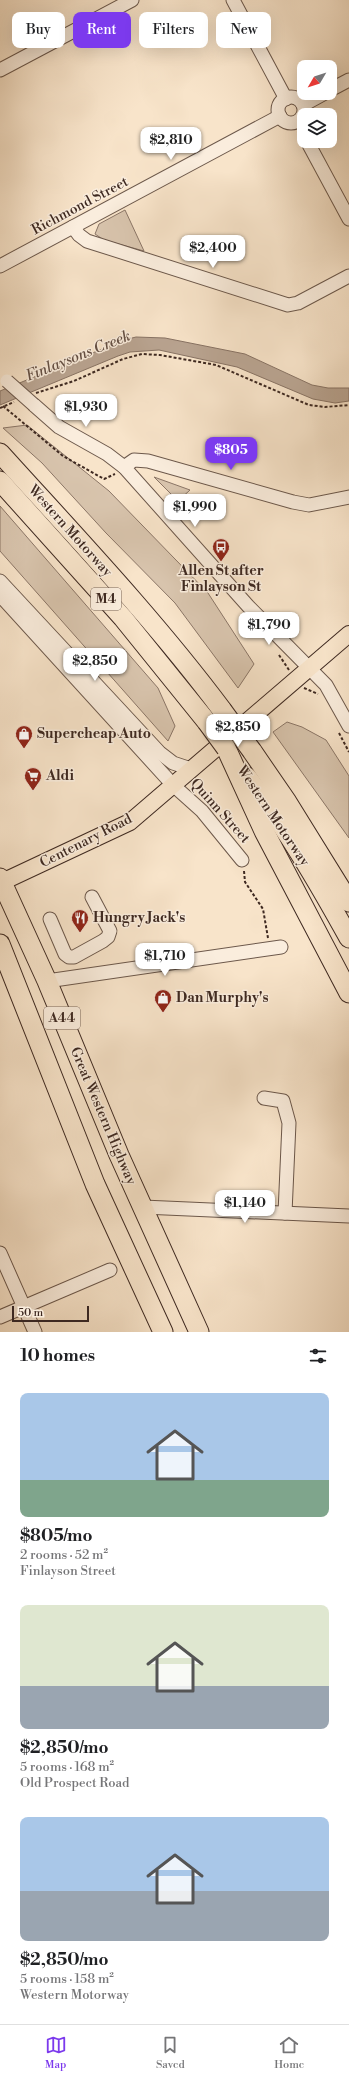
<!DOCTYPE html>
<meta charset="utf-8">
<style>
:root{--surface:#fff;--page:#f6f6f6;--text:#202124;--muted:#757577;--line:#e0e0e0;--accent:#7c3aed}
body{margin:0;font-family:"Libre Bodoni",serif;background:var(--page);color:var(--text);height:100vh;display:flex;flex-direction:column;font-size:15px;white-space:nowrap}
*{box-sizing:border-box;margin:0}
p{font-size:13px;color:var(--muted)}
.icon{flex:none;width:22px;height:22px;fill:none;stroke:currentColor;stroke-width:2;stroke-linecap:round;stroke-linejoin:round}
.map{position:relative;height:1332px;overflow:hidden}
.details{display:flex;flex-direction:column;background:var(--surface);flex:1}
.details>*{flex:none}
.top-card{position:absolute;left:12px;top:12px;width:325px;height:36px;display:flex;gap:8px}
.needle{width:26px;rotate:231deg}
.controls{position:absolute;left:297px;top:60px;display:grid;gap:8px}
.controls a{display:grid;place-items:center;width:40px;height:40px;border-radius:8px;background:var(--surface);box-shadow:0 4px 16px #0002;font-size:20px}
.scale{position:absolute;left:12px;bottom:10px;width:77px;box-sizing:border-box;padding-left:4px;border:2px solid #3e2921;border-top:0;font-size:11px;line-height:14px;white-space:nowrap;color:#3e2921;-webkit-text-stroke:3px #faeddd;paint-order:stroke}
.price{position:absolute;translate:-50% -34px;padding:0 9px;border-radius:8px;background:#fff;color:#222;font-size:13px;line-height:26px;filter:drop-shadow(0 1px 2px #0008)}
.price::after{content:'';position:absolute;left:50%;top:24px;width:12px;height:9px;margin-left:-6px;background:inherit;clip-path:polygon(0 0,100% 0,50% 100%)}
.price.selected{background:var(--accent);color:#fff}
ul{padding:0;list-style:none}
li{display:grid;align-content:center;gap:8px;height:212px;padding:0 20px}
li span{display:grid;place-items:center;height:124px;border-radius:8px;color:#555}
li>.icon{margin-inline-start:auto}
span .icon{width:72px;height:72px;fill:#fffc;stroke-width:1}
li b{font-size:17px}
h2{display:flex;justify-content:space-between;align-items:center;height:48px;padding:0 20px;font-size:17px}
.chip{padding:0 14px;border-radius:8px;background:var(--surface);box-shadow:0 4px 16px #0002;font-size:14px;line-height:36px}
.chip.selected{background:var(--accent);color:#fff}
.menu{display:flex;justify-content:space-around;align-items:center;height:56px;border-top:1px solid var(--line);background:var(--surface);font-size:11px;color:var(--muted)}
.menu a{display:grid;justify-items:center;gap:2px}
.menu .selected{color:var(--accent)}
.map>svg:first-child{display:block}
.green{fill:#d8c4ad;stroke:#8b7667}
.water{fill:#b9a491;stroke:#887364}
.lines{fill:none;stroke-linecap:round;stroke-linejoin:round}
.minor-casing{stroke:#6c584b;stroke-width:15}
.major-casing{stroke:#3e2921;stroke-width:18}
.highway-casing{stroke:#3e2921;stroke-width:21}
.path{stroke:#3e2921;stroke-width:2;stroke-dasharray:3 2;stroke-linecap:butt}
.minor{stroke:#faeddd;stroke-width:13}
.major{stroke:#f8e4ca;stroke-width:16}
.highway{stroke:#f8e4ca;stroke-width:19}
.minor-bridge-casing{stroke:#6c584b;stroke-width:15;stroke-linecap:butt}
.highway-bridge-casing{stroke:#3e2921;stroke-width:21;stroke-linecap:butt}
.minor-bridge{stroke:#faeddd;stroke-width:13}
.highway-bridge{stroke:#f8e4ca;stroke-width:19}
.labels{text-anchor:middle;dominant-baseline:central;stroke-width:3;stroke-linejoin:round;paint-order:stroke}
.shield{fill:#faeddd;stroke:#766459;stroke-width:1}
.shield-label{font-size:13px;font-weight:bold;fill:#3e2921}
.street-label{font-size:14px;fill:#3e2921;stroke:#faeddd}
.poi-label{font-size:14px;font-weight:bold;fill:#3e2921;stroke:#faeddd;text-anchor:start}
.water-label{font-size:15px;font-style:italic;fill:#634e43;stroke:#faeddd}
</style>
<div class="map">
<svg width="349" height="1332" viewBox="0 0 349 1332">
<rect width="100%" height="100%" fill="#f8e4ca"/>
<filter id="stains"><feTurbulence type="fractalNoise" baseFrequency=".005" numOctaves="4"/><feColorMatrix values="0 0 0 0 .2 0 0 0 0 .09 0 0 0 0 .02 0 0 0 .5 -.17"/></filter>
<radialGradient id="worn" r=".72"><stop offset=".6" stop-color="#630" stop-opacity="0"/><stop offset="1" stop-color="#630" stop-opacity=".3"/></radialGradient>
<!-- green -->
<g class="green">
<path d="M 125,210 L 144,251 L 104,240 L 95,234 L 99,224 Z"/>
<path d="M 27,425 L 109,491 L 208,593 L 254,664 L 238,688 L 175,603 L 106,533 L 42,463 L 3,428 Z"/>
<path d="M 154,477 L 190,490 L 178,501 Z"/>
<path d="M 0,506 L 158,688 L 175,726 L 168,741 L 0,551 Z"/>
<path d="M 287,722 L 302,727 L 326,740 L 349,776 L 349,838 L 273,732 Z"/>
</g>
<!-- water -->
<path class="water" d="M 136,337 L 165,338 L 245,354 L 312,385 L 328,388 L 349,388 L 349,401 L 335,403 L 313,399 L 237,367 L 159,350 L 130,352 L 118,356 L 0,405 L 0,391 L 124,340 Z"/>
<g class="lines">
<!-- minor casing -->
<g class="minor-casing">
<g id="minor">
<path d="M 233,0 L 286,99"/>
<path d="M 0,70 L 132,0"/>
<path d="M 330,90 L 349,80"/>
<circle cx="291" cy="110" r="13"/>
<path d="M 303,105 L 325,93"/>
<path d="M 307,141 L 349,219"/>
<path d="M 73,227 L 79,235 L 87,241 L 288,305 L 298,303 L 349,276"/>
<path d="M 0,266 L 280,116"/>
<path d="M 34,405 L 59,427 L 107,454 L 124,467 L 248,606 L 326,685 L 349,726"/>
<path d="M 124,467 L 134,460 L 148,461 L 293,502 L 309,505 L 349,497"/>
<path d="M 0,581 L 160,753 L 173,763 L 191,769"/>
<path d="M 0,595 L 173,785 L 202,811 L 242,860"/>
<path d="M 50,919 L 65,954 L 69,957 L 74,957 L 103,941 L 108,937 L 110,931 L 92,897"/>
<path d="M 47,981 L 281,947"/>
<path d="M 264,1098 L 283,1101 L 289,1123 L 285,1213"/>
<path d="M 143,1207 L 349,1216"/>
<path d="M 0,1253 L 35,1332"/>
<path d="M 0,1317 L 110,1270"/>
</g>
</g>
<!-- major casing -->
<g class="major-casing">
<path id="major" d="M 0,883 L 130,822 L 349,634"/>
</g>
<!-- highway casing -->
<g class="highway-casing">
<g id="highway">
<path d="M 0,453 C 76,537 154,619 222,710"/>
<path d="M 0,481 L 123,618 L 207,722"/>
<path d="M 226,748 L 264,831 L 349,993"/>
<path d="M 252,751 L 287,802 L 349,902"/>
<path d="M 247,777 C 286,827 318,882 349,938"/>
<path d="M 0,878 L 47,981 L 119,1155 L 199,1332"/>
<path d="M 0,944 L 95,1184 L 163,1332"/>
</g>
</g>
<!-- path -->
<g class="path">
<path d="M 36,393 L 74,381 L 123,359 L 142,354 L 160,355 L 216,365 L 309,405 L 325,407 L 349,405"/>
<path d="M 3,406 L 63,456 L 104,479 L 115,474"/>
<path d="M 0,408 L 14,402"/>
<path d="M 279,655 L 289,670"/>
<path d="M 304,688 L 318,694"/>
<path d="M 339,733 L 349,752"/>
<path d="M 244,871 L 245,882 L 263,909 L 268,938"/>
</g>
<!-- minor -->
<use href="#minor" class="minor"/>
<!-- major -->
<use href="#major" class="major"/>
<!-- highway -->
<use href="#highway" class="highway"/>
<!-- minor-bridge casing -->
<g class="minor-bridge-casing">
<path id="minor-bridge" d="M 7,381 L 34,405"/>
</g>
<!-- highway-bridge casing -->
<g class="highway-bridge-casing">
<g id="highway-bridge">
<path d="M 222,710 L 252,751"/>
<path d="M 207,722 L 226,748"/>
</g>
</g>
<!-- minor-bridge -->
<use href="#minor-bridge" class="minor-bridge"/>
<!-- highway-bridge -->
<use href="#highway-bridge" class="highway-bridge"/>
</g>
<!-- icons -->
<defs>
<g id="bus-pin" transform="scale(0.9)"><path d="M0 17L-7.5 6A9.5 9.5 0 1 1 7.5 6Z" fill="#8f2418" stroke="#faeddd"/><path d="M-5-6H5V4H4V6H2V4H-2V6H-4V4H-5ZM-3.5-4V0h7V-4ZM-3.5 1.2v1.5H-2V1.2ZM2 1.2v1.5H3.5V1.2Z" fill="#fff"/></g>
<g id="shop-pin" transform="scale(0.9)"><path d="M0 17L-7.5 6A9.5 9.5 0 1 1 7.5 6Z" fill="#8f2418" stroke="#faeddd"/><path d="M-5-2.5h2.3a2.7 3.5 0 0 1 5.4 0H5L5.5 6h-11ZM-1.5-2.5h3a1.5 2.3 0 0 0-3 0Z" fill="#fff"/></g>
<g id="supermarket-pin" transform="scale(0.9)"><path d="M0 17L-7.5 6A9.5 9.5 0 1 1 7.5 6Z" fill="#8f2418" stroke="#faeddd"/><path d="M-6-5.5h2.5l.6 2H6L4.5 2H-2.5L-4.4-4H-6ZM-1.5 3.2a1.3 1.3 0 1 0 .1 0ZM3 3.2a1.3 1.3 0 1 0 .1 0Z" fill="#fff"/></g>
<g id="restaurant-pin" transform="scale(0.9)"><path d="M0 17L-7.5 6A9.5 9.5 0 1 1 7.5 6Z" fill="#8f2418" stroke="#faeddd"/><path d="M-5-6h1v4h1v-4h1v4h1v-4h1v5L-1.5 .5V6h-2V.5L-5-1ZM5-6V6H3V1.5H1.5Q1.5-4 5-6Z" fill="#fff"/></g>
</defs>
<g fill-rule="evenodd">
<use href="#bus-pin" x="221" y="547"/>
<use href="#shop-pin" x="24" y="734"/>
<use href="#supermarket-pin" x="33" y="776"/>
<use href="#restaurant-pin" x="80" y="918"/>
<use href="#shop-pin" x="163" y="998"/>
</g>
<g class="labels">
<!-- shield labels -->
<g class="shield">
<rect x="91" y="588" width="30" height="22" rx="3"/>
<rect x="44" y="1007" width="36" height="22" rx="3"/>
</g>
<g class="shield-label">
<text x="106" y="599">M4</text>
<text x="62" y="1018">A44</text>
</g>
<!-- street labels -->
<g class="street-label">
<text transform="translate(80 206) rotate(-28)">Richmond Street</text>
<text transform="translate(70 531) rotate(48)">Western Motorway</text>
<text transform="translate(220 811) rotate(48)">Quinn Street</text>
<text transform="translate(273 816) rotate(56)">Western Motorway</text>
<text transform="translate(86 841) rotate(-27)">Centenary Road</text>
<text transform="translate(103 1116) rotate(67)">Great Western Highway</text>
</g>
<!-- poi labels -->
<g class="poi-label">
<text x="221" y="571" text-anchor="middle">Allen St after<tspan x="221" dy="16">Finlayson St</tspan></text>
<text x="37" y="734">Supercheap Auto</text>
<text x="46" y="776">Aldi</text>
<text x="93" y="918">Hungry Jack's</text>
<text x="176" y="998">Dan Murphy's</text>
</g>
<!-- water labels -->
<g class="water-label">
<text transform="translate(78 356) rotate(-22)">Finlaysons Creek</text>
</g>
</g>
<rect width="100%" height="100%" filter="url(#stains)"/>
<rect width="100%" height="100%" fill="url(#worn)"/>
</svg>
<div class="controls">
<a><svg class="needle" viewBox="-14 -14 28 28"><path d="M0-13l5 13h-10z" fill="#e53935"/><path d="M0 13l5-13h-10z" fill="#757577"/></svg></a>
<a><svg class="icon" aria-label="layers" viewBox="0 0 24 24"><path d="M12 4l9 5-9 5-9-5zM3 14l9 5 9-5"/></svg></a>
</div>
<div class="scale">50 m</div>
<b class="price" style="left:171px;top:161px">$2,810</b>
<b class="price" style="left:213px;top:269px">$2,400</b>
<b class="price" style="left:86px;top:428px">$1,930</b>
<b class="price selected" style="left:231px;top:471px">$805</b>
<b class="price" style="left:195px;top:528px">$1,990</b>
<b class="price" style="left:269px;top:646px">$1,790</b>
<b class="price" style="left:95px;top:682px">$2,850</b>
<b class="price" style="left:238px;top:748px">$2,850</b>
<b class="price" style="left:165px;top:977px">$1,710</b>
<b class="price" style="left:245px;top:1224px">$1,140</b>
<div class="top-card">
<a class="chip">Buy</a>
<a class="chip selected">Rent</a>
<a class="chip">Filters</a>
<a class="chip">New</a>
</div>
</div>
<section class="details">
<h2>10 homes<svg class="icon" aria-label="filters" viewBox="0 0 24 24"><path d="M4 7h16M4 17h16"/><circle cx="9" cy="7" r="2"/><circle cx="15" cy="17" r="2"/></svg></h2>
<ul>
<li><span style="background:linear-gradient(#a9c7e8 70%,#7fa58c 0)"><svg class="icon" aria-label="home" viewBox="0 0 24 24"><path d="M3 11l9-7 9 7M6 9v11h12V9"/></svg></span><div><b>$805/mo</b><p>2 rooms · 52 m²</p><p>Finlayson Street</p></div></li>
<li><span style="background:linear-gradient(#dfe7d0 65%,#9aa5b1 0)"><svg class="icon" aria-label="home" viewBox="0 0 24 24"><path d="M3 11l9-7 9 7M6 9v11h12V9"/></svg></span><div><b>$2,850/mo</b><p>5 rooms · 168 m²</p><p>Old Prospect Road</p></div></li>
<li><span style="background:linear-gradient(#a9c7e8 60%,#9aa5b1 0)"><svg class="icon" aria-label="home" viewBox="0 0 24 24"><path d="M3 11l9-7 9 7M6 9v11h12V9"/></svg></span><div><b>$2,850/mo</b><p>5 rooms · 158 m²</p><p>Western Motorway</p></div></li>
</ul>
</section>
<nav class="menu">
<a class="selected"><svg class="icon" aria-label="map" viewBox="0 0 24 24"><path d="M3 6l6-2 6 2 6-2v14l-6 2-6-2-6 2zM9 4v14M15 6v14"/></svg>Map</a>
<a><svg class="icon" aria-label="saved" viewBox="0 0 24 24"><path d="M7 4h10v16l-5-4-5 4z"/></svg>Saved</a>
<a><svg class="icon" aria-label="home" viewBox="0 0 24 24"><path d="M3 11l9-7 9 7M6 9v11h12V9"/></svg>Home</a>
</nav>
